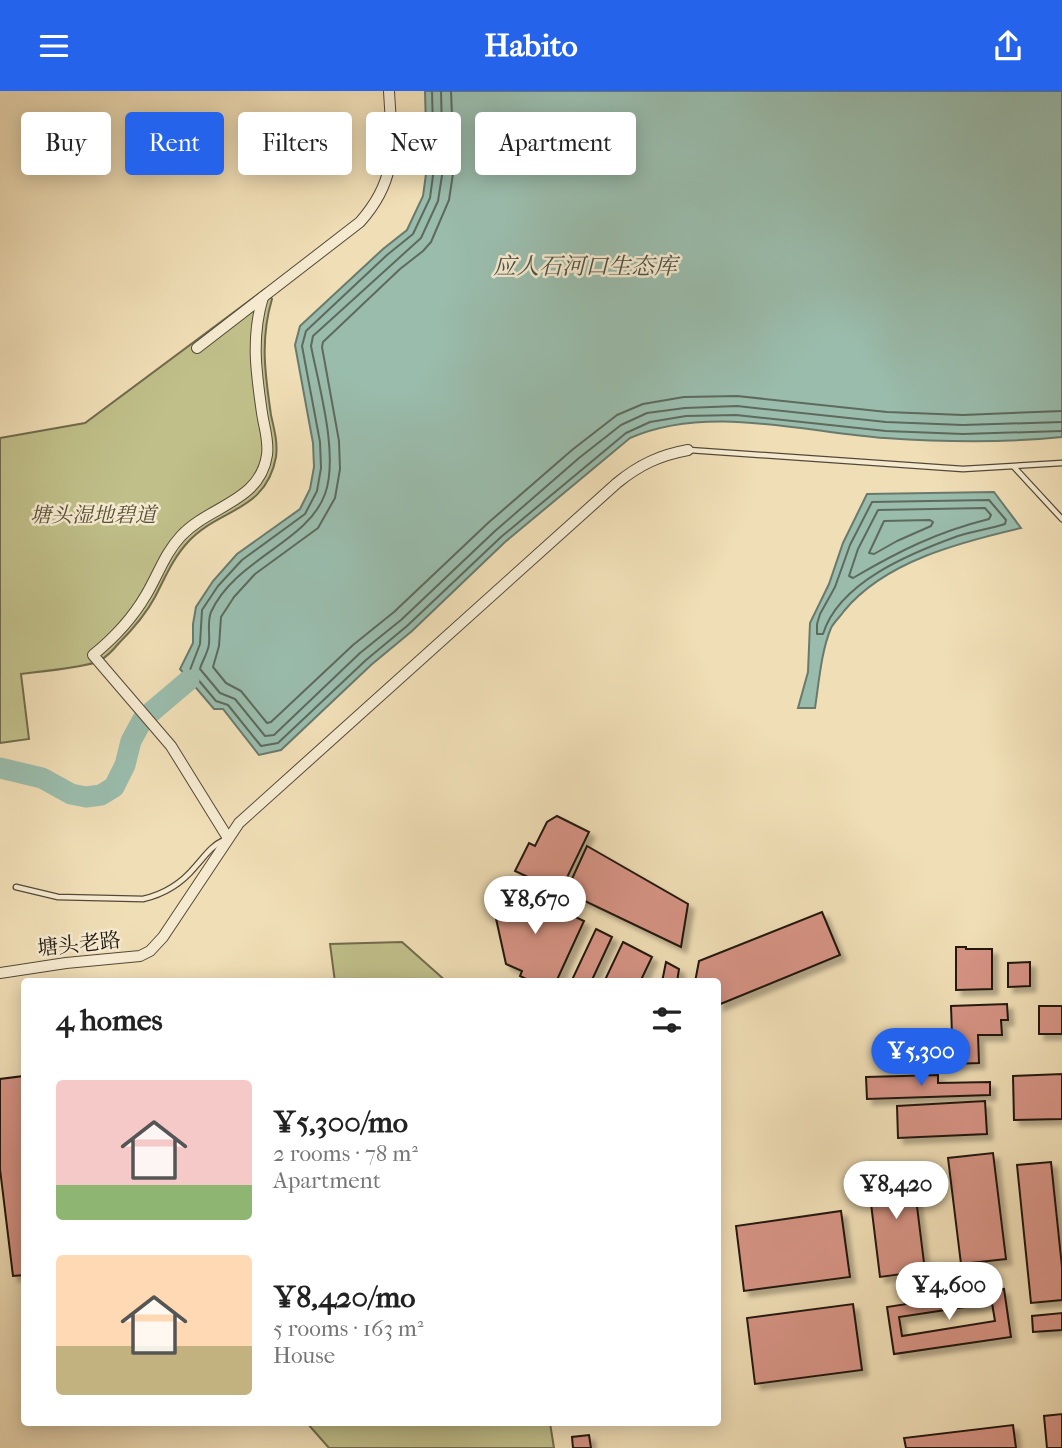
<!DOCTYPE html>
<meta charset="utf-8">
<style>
:root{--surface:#fff;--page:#f2f2f2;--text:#222;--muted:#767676;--accent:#2563eb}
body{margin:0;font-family:"IM FELL French Canon","Noto Serif SC",serif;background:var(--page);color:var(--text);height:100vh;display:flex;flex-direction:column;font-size:26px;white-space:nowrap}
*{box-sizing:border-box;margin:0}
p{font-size:23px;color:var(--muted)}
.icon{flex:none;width:38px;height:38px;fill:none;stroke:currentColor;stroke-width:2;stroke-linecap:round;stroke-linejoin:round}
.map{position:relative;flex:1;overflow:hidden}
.sheet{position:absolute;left:21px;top:887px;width:700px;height:448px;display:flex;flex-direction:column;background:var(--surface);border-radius:7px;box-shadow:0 4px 18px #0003}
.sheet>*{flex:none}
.banner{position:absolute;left:21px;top:21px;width:700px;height:63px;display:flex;gap:14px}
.price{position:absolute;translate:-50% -60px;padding:0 16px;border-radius:24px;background:#fff;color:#222;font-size:23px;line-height:46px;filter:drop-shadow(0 2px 4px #0008)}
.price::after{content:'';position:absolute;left:50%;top:42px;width:21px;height:16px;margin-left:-10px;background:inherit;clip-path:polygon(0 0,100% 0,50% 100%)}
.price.active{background:var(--accent);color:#fff}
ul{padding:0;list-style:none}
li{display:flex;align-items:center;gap:21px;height:175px;padding:0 35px}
li span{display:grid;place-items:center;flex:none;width:196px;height:140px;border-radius:7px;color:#555}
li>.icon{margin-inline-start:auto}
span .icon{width:84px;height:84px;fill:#fffc;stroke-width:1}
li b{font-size:30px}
h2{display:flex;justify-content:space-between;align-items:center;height:84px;padding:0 35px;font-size:30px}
.pill{padding:0 24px;border-radius:7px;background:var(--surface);box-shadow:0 4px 18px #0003;font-size:24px;line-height:63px}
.pill.active{background:var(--accent);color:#fff}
header{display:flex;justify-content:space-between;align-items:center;height:91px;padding:0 35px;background:var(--accent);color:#fff;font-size:32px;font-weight:800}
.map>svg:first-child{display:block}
.green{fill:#c0bf89;stroke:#706b4c;stroke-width:2}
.water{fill:#9abcac;stroke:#697a6d;stroke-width:2}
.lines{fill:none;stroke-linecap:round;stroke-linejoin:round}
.shore{stroke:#5d6a5d;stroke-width:2}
.river{stroke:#9abcac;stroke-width:21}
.building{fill:#d69384;stroke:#20170e;stroke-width:2;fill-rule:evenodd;filter:url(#shadow)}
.lane-casing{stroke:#544938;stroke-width:7}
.street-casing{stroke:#544938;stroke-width:12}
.lane{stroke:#f5ead0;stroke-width:4.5}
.street{stroke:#f5ead0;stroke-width:10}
.labels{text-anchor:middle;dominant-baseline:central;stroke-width:5;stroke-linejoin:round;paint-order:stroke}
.park-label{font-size:21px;font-style:italic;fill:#585239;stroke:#f5ead0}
.street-label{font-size:21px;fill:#20170e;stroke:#f5ead0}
.water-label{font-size:23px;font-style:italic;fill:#4b5145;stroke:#f5ead0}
</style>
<header><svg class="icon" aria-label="menu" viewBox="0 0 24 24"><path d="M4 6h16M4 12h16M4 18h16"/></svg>Habito<svg class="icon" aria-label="share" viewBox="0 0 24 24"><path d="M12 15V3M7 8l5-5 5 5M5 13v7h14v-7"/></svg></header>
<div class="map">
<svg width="1062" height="1357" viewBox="0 0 1062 1357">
<defs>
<filter id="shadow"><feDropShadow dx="5.5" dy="5.5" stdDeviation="2" flood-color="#0004"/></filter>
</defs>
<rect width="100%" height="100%" fill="#f0deb6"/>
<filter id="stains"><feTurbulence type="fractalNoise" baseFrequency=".00286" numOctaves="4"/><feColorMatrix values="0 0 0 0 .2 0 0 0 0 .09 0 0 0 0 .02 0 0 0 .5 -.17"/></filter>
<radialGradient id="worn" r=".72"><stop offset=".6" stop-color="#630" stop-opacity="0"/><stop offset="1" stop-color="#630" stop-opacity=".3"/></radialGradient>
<!-- green -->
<g class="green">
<path d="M 265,198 L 272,208 C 260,248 265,283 271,324 C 274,338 278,351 276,366 C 266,421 219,417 188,451 C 173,467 165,487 155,506 C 146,523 133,538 119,552 C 114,558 107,566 99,570 C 88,576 37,581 21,583 L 29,648 L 0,652 L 0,347 L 85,332 Z"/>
<path d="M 402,851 L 447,891 L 335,891 L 330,853 Z"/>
<path d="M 307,1332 L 550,1332 L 554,1357 L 329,1357 Z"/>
</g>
<!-- water -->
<g class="water">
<path d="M 425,0 L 1062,0 L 1062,346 C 1004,352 943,351 885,347 C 804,341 707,313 630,347 L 505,451 L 412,540 L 371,574 L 281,659 L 259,664 L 223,618 L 214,618 L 180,578 L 193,552 L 193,533 L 196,516 L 213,490 L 237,463 L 300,418 L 310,398 L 314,376 L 313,352 L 295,254 L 300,235 L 383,158 L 407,139 L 423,105 L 427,76 Z"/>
<path d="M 994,401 L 1021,437 C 961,451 885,470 844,520 C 840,526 834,531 831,537 C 821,561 819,591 815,617 L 798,617 L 808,581 L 810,532 L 829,493 L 843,452 L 867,403 Z"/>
</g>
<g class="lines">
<!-- shore -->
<g class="shore">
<path d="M 432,0 L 434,77 L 430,107 L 413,143 L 387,164 L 306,240 L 302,255 L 320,351 L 321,377 L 317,400 L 305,423 L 242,469 L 218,495 L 202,519 L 200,553 L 190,579 L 216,610 L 228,614 L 261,655 L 278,652 L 366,569 L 407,535 L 501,446 L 626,342 L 650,331 L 686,325 L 736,324 L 886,340 L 963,343 L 1062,340"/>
<path d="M 441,0 L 443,78 L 438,110 L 421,147 L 313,245 L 311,255 C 319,296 339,364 325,403 C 308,451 235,468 211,521 C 207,531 210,542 209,553 C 208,562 202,570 200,578 L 220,602 L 235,608 L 265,645 L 274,644 L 360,562 L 401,529 L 495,440 L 579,367 L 621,334 L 647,322 L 685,317 L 737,315 L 886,331 L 963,334 L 1062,331"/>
<path d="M 451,0 L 454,76 L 449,109 L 431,151 L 423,160 L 400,178 L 323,251 L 322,256 L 339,350 L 340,378 L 335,407 L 318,437 L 255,483 L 234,506 L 221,526 L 219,555 L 213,576 L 226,592 L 241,600 L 267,632 L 271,631 L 353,554 L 394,521 L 488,432 L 572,359 L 617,324 L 643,313 L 684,306 L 737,305 L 887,321 L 963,324 L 1062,320"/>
<path d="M 989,409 L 1006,429 L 1005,433 C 990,438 973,440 958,445 C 911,462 839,491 823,543 L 817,543 L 817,533 L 820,523 L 835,496 L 850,454 L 872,411 Z"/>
<path d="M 985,417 L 991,424 L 989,428 C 937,441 899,460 853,487 L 849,485 L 858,458 L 878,419 Z"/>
<path d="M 930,429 L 933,431 L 931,435 L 897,450 L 874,463 L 869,462 L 884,430 Z"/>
</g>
<!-- river -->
<path class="river" d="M 0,677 L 42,687 L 71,703 L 86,706 L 101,704 L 114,696 L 125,674 L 131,650 L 143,628 L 189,589"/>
</g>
<!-- building -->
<g class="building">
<path d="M 557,725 L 589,741 L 560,801 L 515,780 L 529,752 L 535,755 L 547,731 Z"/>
<path d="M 587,755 L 688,813 L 681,856 L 566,801 Z"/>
<path d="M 508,795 L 584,830 L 556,891 L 532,891 L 520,885 L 522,880 L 506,873 L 495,823 Z"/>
<path d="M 822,821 L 840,864 L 718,914 L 718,891 L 695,891 L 699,870 Z"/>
<path d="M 596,838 L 612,846 L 591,891 L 571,891 Z"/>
<path d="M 623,851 L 652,866 L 640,891 L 604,891 Z"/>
<path d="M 956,856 L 966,856 L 966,858 L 992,858 L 992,898 L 956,899 Z"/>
<path d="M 666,871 L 679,878 L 677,891 L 662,891 Z"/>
<path d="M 1030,871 L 1030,895 L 1008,896 L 1008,872 Z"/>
<path d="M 1007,913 L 1008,929 L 1001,929 L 1002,944 L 978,944 L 979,972 L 953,973 L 951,915 Z"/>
<rect x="1039" y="915" width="23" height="28"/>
<path d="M 1062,983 L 1062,1028 L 1014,1029 L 1013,985 Z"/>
<path d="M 938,984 L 938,992 L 990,991 L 990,1004 L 867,1008 L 866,986 Z"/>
<path d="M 24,985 L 24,1184 L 13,1185 L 0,1078 L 0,988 Z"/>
<path d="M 985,1010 L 987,1043 L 898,1047 L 897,1015 Z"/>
<path d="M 993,1062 L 1006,1168 L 961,1173 L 948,1067 Z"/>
<path d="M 1051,1071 L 1062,1176 L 1062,1209 L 1031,1212 L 1017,1074 Z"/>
<path d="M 912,1075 L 925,1180 L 880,1186 L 867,1080 Z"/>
<path d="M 841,1120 L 850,1186 L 744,1200 L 736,1135 Z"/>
<path d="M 1004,1198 L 1011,1246 L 894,1263 L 887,1216 ZM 992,1212 L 995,1230 L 902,1245 L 899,1226 Z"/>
<path d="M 853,1213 L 862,1279 L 755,1293 L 747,1227 Z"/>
<path d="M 1062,1222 L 1062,1239 L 1033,1241 L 1032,1225 Z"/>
<path d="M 1062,1323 L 1062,1357 L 1047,1357 L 1044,1325 Z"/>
<path d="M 1013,1334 L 1016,1357 L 906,1357 L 904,1347 Z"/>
<path d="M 589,1344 L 591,1357 L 573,1357 L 572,1346 Z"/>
</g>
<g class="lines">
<!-- lane casing -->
<g class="lane-casing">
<g id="lane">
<path d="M 689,359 L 963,378 L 1062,372"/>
<path d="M 1014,376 L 1062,428"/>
<path d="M 16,796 L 58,806 L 143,808 C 165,803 181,793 195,776 C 205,765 211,755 224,749"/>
</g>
</g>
<!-- street casing -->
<g class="street-casing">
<g id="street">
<path d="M 197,257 L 360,131 C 399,87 392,55 389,0"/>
<path d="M 228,747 L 171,655 L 93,564 C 114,547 132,528 146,504 C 158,484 165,462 181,445 C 210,414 260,411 267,364 C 269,349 264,336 262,322 C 256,281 251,246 263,206"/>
<path d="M 0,882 L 66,872 L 140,865 L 150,860 L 163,846 L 239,732 L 617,392 C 639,374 660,364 688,359"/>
</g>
</g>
<!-- lane -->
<use href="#lane" class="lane"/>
<!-- street -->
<use href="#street" class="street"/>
</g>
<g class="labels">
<!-- park labels -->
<g class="park-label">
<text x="93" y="424">塘头湿地碧道</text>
</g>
<!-- street labels -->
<g class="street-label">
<text transform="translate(79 853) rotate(-6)">塘头老路</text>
</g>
<!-- water labels -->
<g class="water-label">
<text x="585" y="175">应人石河口生态库</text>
</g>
</g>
<rect width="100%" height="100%" filter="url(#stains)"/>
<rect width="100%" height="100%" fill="url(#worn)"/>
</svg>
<b class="price" style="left:535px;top:845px">¥8,670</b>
<b class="price active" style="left:921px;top:997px">¥5,300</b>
<b class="price" style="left:896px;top:1130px">¥8,420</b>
<b class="price" style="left:949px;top:1231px">¥4,600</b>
<div class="banner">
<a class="pill">Buy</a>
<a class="pill active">Rent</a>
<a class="pill">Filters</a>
<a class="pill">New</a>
<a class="pill">Apartment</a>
</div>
<section class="sheet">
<h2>4 homes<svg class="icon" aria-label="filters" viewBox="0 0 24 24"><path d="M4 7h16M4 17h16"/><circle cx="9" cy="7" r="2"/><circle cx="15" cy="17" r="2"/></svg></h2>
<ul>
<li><span style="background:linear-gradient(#f6c9c9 75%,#8fb573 0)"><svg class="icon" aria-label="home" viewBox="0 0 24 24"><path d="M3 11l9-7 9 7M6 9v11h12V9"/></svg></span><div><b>¥5,300/mo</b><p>2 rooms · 78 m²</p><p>Apartment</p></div></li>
<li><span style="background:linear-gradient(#ffd9b3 65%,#c2b280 0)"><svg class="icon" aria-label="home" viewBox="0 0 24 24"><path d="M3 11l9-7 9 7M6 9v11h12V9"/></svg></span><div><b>¥8,420/mo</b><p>5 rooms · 163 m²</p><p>House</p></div></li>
</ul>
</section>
</div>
